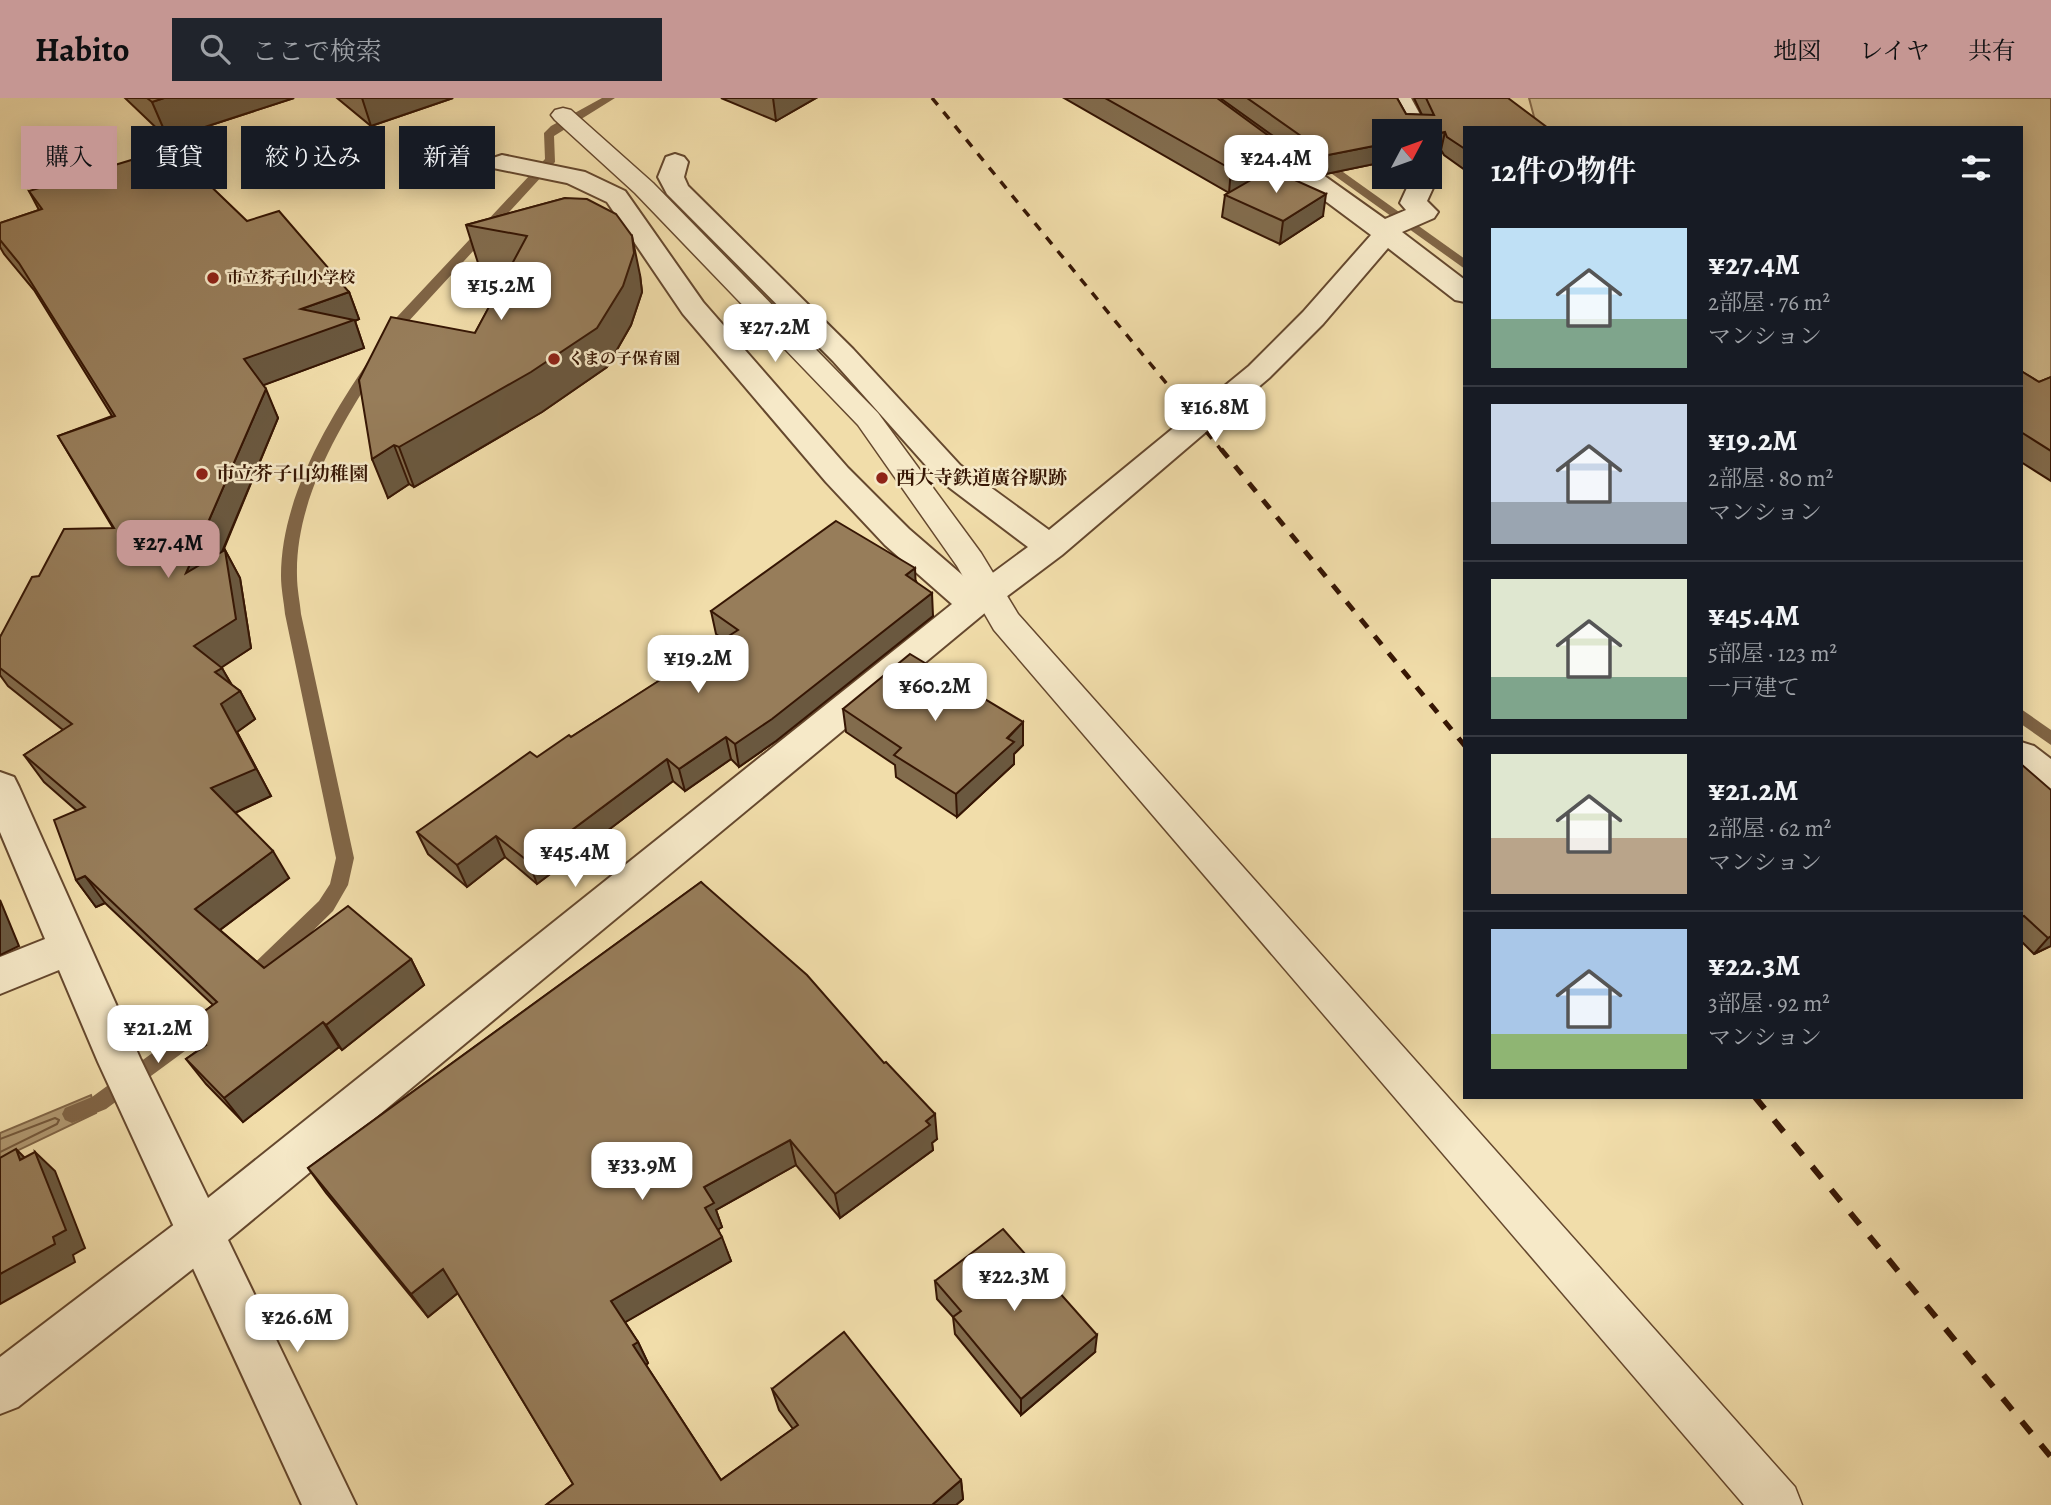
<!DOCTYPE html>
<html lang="ja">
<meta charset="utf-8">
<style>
:root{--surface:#171b24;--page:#20242c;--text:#f1f3f6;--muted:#9ea1a6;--line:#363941;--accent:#c59692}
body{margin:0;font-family:Alegreya,"Noto Serif JP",serif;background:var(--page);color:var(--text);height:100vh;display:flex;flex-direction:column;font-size:26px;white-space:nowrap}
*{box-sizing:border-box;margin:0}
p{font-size:23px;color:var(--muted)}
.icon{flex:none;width:38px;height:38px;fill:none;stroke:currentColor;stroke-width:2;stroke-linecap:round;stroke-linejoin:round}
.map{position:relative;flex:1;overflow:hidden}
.side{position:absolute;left:1463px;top:28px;width:560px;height:973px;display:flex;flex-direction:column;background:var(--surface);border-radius:0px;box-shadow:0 4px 18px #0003}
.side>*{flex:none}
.guide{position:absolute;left:21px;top:28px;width:665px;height:63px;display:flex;gap:14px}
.needle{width:46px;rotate:49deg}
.tools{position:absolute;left:1372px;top:21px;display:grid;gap:14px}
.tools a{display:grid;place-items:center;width:70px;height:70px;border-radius:0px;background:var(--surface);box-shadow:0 4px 18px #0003;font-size:35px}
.price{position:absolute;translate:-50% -60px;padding:0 16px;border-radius:14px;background:#fff;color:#222;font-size:23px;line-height:46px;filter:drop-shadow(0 2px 4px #0008)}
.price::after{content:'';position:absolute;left:50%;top:42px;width:21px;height:16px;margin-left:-10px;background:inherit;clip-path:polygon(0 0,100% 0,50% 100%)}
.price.on{background:var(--accent);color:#111}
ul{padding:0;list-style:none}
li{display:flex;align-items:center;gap:21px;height:175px;padding:0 28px}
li+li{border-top:2px solid var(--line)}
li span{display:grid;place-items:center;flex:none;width:196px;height:140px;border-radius:0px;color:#555}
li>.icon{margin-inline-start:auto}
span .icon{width:84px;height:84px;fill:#fffc;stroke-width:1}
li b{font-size:30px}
h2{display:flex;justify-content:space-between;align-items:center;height:84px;padding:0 28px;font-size:30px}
.chip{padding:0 24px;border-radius:0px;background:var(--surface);box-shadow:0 4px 18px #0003;font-size:24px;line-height:63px}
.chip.on{background:var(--accent);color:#111}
header{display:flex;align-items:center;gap:42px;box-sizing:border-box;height:98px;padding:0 35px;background:var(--accent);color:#111}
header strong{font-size:33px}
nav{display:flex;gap:38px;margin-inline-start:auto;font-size:24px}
.search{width:490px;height:63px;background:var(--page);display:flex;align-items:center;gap:18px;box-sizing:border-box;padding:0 24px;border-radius:0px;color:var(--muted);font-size:26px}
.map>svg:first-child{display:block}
.green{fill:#d1bb8e;stroke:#846849;stroke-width:2}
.water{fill:#b19972;stroke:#806546;stroke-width:2}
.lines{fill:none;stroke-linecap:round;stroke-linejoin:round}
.shore{stroke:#74583b;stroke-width:2}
.stream{fill:#806546;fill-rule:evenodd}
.pedestrian-casing{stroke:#65482e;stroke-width:3}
.minor-casing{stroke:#65482e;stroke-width:4}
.tertiary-casing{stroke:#65482e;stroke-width:4}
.pedestrian{fill:#f6e9c8;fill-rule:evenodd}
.minor{fill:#f6e9c8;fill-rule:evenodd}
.tertiary{fill:#f6e9c8;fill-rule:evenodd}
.rail-far2{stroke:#361604;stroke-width:3.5;stroke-dasharray:9 9;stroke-linecap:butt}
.rail-far1{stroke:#361604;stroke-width:5;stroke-dasharray:11 11;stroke-linecap:butt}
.rail{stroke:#361604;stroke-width:6;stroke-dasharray:15 15;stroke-linecap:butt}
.wall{fill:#826c4d;stroke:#361604;stroke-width:2}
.shaded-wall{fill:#6a583f;stroke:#361604;stroke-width:2}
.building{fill:#977d5a;stroke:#361604;stroke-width:2}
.poi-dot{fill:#8f2418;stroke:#f6e9c8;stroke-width:2.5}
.labels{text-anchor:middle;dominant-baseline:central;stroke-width:5;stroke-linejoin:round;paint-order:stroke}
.far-poi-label{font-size:16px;font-weight:bold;fill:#361604;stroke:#f6e9c8;text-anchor:start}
.poi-label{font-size:19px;font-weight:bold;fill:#361604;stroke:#f6e9c8;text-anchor:start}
</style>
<header>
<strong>Habito</strong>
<div class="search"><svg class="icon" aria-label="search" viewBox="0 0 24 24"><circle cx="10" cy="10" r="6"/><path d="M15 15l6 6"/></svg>ここで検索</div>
<nav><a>地図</a><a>レイヤ</a><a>共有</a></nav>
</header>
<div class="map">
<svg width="2051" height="1407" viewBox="0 0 2051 1407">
<rect width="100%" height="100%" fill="#f1ddaa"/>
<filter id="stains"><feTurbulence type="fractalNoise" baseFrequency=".00286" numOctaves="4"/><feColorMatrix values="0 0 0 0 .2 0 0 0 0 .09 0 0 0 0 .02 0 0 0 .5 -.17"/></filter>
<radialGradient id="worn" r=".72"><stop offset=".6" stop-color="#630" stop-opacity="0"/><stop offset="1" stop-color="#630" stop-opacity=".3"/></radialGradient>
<!-- green -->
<path class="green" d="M 1529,0 L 2051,0 L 2051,300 L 2021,287 L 2021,30 L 1537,30 Z"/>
<!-- water -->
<path class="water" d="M 91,997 L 96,1015 L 0,1061 L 0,1035 Z"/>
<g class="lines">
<!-- shore -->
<path class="shore" d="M 0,1041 L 55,1020 L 59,1022 L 57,1026 L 0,1054"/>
<!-- stream -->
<g class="stream">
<path d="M 602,0 L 615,0 L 554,38 L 555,64 L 407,225 L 396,241 L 386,241 L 384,238 L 397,219 L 545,61 L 544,35 L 551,28 Z"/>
<path d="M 1314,59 L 1322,59 L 1465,161 L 1465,171 L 1314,63 Z"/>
<path d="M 372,264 L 379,268 C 339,329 295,403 297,478 C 297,491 300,504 301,516 L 354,760 L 348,787 L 333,813 L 254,891 L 247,893 L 240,891 L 237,885 L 240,879 L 319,803 L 330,786 L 336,760 L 285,516 C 284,504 281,491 281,478 C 281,402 326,326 367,265 Z"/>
<path d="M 2021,611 L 2051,632 L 2051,647 L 2021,626 Z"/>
<path d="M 210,913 L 217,915 L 220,921 L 204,939 L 106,1011 L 72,1025 L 65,1022 L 62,1016 L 65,1010 L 92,999 Z"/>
</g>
<!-- pedestrian casing -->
<g class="pedestrian-casing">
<path id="pedestrian" d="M 563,10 L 571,12 L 653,85 L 878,315 L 981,455 L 1018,516 L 1795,1389 L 1802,1407 L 1744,1407 L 994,532 L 957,468 L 858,327 L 635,95 L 555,22 L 551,17 L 555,12 Z"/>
</g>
<!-- minor casing -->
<g class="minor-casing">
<g id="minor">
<path d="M 1187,0 L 1215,0 L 1385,121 L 1406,112 L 1400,105 L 1412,79 L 1430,79 L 1430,72 L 1434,74 L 1438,79 L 1427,103 L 1438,114 L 1434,120 L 1402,134 L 1465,182 L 1465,204 L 1455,202 L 1388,150 L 1323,226 L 1269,280 L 1062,457 L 986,514 L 228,1142 L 356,1407 L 302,1407 L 98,964 L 59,872 L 0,896 L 0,859 L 45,841 L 0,734 L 0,674 L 14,679 L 19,689 L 140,960 L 208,1100 L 952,506 L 885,447 L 826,384 L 683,216 L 607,104 L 567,85 L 493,70 L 489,65 L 493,60 L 502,57 L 585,74 L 625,93 L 703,204 L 848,370 L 909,431 L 975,488 L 1028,449 L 938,381 L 833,263 L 667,96 L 658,79 L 666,59 L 675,56 L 684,59 L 688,64 L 684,79 L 688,88 L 853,251 L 960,367 L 1049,432 L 1249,268 L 1303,214 L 1371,137 Z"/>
<path d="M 1387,0 L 1411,0 L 1429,33 L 1405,33 Z"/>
<path d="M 2021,644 L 2034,648 L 2051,661 L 2051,696 L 2038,692 L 2021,679 Z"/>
</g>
</g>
<!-- tertiary casing -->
<g class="tertiary-casing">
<path id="tertiary" d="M 201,1113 L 218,1119 L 225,1135 L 218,1151 L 18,1309 L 0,1316 L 0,1259 L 184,1119 Z"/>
</g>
<!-- pedestrian -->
<use href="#pedestrian" class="pedestrian"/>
<!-- minor -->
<use href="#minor" class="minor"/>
<!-- tertiary -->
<use href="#tertiary" class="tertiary"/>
<!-- rail-far2 -->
<path class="rail-far2" d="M 932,0 L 1222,353"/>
<!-- rail-far1 -->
<path class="rail-far1" d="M 1221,351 L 1465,648"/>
<!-- rail -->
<path class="rail" d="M 1755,999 L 2051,1359"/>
</g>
<!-- wall -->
<g class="wall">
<path d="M 125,0 L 294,0 L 168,41 Z"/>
<path d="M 337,0 L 453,0 L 371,28 Z"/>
<path d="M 721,0 L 816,0 L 776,23 Z"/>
<path d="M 1064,0 L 1217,0 L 1293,81 L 1323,118 L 1280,146 L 1222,119 L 1225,97 L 1229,95 Z"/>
<path d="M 1220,0 L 1397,0 L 1406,16 L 1422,17 L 1414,0 L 1508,0 L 1465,30 L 1465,72 L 1444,57 L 1441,52 L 1430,55 L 1430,33 L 1384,33 L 1384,64 L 1326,76 Z"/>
<path d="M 29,93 L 247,123 L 349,194 L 359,221 L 355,223 L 364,250 L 263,287 L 278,320 L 223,453 L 225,452 L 240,480 L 251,550 L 221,569 L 232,587 L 240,593 L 255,621 L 237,634 L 271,698 L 235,715 L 289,780 L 220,832 L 264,870 L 411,861 L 424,887 L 342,952 L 339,949 L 243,1024 L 206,986 L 186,961 L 203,949 L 186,927 L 213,907 L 105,805 L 96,809 L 76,782 L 77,713 L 44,684 L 24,657 L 63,632 L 8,588 L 0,577 L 0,539 L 39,478 L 113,430 L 58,338 L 112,318 L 34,192 L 4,156 L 0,149 L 0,125 L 39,112 Z"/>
<path d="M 565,100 L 640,177 L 642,194 L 631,227 L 607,269 L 542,314 L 414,389 L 409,386 L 388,400 L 359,282 L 475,235 L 510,171 L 478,165 L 466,127 Z"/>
<path d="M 2021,273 L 2039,284 L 2051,279 L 2051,383 L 2021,364 Z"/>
<path d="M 916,483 L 933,518 L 776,643 L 739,669 L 731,661 L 685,693 L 673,683 L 537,786 L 505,759 L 467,789 L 428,756 L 417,734 L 571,639 L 724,542 L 716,536 L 711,513 Z"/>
<path d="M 843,611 L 1023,624 L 1023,647 L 1014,656 L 1014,666 L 957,719 L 896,679 L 895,667 L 846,634 Z"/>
<path d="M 2021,666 L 2051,848 L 2034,856 L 2021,843 Z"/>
<path d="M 701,784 L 937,1041 L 932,1045 L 933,1052 L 840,1120 L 796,1067 L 716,1112 L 722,1129 L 718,1131 L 731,1163 L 625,1224 L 638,1244 L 648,1265 L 646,1267 L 721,1382 L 793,1331 L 779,1312 L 772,1291 L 961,1382 L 963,1401 L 956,1407 L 546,1407 L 573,1386 L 458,1195 L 428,1219 L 326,1095 L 308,1070 Z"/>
<path d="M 935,1183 L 1095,1254 L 1021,1317 L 955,1236 L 953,1219 L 937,1201 Z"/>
</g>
<!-- shaded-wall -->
<g class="shaded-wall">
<path d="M 164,0 L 294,0 L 168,41 L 152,4 Z"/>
<path d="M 362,0 L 453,0 L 371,28 Z"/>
<path d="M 773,0 L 816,0 L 776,23 Z"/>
<path d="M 1445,34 L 1441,52 L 1430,55 L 1430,37 Z"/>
<path d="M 1384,46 L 1384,64 L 1326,76 L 1328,57 Z"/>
<path d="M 1296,58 L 1293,82 L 1229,95 L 1231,71 Z"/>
<path d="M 1326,96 L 1323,118 L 1280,146 L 1283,123 Z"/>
<path d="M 632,138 L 640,177 L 642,194 L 631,227 L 607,269 L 542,314 L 414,389 L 399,349 Z"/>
<path d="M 349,194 L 359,221 L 355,223 L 364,250 L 256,290 L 244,261 L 301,211 Z"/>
<path d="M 266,291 L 278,320 L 201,504 L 186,475 Z"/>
<path d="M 394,347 L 409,386 L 388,400 L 372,361 Z"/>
<path d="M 225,452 L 240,480 L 251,550 L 210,577 L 194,548 Z"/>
<path d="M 915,470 L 916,493 L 906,477 Z"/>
<path d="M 932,495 L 933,518 L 776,643 L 739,669 L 735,646 Z"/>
<path d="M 222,570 L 236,595 L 240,593 L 255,621 L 237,634 L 271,698 L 228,718 L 211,690 L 215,574 Z"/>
<path d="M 1023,624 L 1023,647 L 1014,656 L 1014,666 L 957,719 L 956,696 Z"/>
<path d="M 726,639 L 731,661 L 685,693 L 679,671 Z"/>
<path d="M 667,661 L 673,683 L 537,786 L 529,764 Z"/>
<path d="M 496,738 L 505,759 L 467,789 L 457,767 Z"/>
<path d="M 273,753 L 289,780 L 213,837 L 195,811 Z"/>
<path d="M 85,778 L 105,805 L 96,809 L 76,782 Z"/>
<path d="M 0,802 L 19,848 L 0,857 Z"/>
<path d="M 2051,838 L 2051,848 L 2034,856 L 2048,840 Z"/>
<path d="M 411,861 L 424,887 L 342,952 L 326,927 Z"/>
<path d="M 323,924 L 339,949 L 243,1024 L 224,1000 Z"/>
<path d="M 935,1016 L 937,1041 L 932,1045 L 933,1052 L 840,1120 L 835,1096 Z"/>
<path d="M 790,1042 L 796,1067 L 716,1112 L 722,1129 L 714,1134 L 705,1110 L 704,1089 Z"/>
<path d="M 16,1051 L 36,1071 L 20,1062 Z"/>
<path d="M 35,1054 L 55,1073 L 85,1150 L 73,1157 L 75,1164 L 0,1206 L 0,1176 L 53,1139 Z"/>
<path d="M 722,1139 L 731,1163 L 622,1226 L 611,1203 Z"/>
<path d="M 443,1171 L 459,1194 L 428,1219 L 411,1196 Z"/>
<path d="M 1097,1237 L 1095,1254 L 1021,1317 L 1021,1301 Z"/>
<path d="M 638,1244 L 648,1265 L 644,1269 L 633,1247 Z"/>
<path d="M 961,1382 L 963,1401 L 956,1407 L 932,1407 Z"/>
</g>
<!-- building -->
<g class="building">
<path d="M 147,0 L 164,0 L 152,4 Z"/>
<path d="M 1105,0 L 1217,0 L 1296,58 L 1231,71 Z"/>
<path d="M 1247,0 L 1397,0 L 1406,16 L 1434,17 L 1426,0 L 1508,0 L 1548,30 L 1465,30 L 1465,51 L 1447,39 L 1445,34 L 1430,37 L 1430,33 L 1384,33 L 1384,46 L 1328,57 Z"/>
<path d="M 171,50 L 247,123 L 279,113 L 349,194 L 301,211 L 354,222 L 244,261 L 266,291 L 186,475 L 225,452 L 236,521 L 194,548 L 222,570 L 215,574 L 240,593 L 221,606 L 256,671 L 211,690 L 273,753 L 195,811 L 264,870 L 348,808 L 411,861 L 326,927 L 323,924 L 224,1000 L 186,961 L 206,947 L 186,927 L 217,904 L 85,778 L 76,782 L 54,722 L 85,709 L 24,657 L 72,626 L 0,570 L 0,539 L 32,479 L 39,478 L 64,431 L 114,430 L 58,338 L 115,318 L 19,165 L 0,142 L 0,125 L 42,111 L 29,93 Z"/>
<path d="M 1270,71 L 1326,96 L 1283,123 L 1225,97 Z"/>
<path d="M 565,100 L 587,101 L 616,116 L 632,138 L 634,155 L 623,188 L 597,230 L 531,274 L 399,349 L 394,347 L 372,361 L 359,282 L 391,219 L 475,235 L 527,138 L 466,127 Z"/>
<path d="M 2021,273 L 2039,284 L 2051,279 L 2051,353 L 2021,334 Z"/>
<path d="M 836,423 L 915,470 L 906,477 L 932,495 L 772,621 L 735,646 L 726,639 L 679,671 L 667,661 L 529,764 L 496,738 L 457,767 L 417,734 L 530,654 L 537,659 L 569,637 L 571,639 L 738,532 L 711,513 Z"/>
<path d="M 910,556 L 1023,624 L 1007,640 L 1014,644 L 956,696 L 894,657 L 901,650 L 843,611 Z"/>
<path d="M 2021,666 L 2051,692 L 2051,838 L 2048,840 L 2024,818 L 2021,819 Z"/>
<path d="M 701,784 L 807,877 L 884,965 L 886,964 L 935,1016 L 926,1023 L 930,1027 L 835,1096 L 790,1042 L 704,1089 L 714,1105 L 705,1110 L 722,1139 L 611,1203 L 638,1244 L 633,1247 L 721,1382 L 798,1327 L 772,1291 L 844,1234 L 961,1382 L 932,1407 L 546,1407 L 573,1386 L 443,1171 L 411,1196 L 308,1070 Z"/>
<path d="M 16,1051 L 20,1062 L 35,1054 L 66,1132 L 53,1139 L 55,1146 L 0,1176 L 0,1060 Z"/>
<path d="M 1003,1131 L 1097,1237 L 1021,1301 L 953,1219 L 961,1213 L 935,1183 Z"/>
</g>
<!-- markers -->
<g class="poi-dot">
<circle cx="213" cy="180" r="7"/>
<circle cx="554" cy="261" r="7"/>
<circle cx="202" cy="376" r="7"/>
<circle cx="882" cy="380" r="7"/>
</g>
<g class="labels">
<!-- far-poi labels -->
<g class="far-poi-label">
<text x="227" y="180">市立芥子山小学校</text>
<text x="568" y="261">くまの子保育園</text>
</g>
<!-- poi labels -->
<g class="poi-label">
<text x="216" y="376">市立芥子山幼稚園</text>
<text x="896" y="380">西大寺鉄道廣谷駅跡</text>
</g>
</g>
<rect width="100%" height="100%" filter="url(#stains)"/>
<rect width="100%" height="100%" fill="url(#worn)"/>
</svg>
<div class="tools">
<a><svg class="needle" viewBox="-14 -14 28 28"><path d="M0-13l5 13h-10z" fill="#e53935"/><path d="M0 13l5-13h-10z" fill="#9ea1a6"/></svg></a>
</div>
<b class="price" style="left:1276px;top:97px">¥24.4M</b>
<b class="price" style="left:501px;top:224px">¥15.2M</b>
<b class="price" style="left:775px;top:266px">¥27.2M</b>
<b class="price" style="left:1215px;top:346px">¥16.8M</b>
<b class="price on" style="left:168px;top:482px">¥27.4M</b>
<b class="price" style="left:698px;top:597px">¥19.2M</b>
<b class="price" style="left:935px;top:625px">¥60.2M</b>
<b class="price" style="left:575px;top:791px">¥45.4M</b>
<b class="price" style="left:158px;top:967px">¥21.2M</b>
<b class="price" style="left:642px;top:1104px">¥33.9M</b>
<b class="price" style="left:1014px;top:1215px">¥22.3M</b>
<b class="price" style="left:297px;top:1256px">¥26.6M</b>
<div class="guide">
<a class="chip on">購入</a>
<a class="chip">賃貸</a>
<a class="chip">絞り込み</a>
<a class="chip">新着</a>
</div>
<section class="side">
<h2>12件の物件<svg class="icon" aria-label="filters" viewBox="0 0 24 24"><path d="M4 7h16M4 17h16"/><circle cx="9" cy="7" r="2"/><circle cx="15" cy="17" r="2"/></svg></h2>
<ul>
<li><span style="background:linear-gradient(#bfe0f5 65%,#7fa58c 0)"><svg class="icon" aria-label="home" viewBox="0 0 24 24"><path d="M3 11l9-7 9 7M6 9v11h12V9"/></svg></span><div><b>¥27.4M</b><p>2部屋 · 76 m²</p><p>マンション</p></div></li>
<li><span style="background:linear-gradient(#c9d6e8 70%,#9aa5b1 0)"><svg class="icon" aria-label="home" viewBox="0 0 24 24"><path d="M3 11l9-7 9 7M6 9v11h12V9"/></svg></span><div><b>¥19.2M</b><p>2部屋 · 80 m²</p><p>マンション</p></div></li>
<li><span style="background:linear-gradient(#dfe7d0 70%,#7fa58c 0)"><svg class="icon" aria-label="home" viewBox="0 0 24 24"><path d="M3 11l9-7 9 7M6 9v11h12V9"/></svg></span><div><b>¥45.4M</b><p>5部屋 · 123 m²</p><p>一戸建て</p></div></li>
<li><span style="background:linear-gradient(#dfe7d0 60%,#b9a48a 0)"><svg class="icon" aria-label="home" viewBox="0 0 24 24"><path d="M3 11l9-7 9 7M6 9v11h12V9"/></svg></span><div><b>¥21.2M</b><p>2部屋 · 62 m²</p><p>マンション</p></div></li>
<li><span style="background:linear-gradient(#a9c7e8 75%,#8fb573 0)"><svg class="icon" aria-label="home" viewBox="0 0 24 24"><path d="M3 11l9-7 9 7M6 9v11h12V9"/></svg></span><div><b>¥22.3M</b><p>3部屋 · 92 m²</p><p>マンション</p></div></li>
</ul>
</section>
</div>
